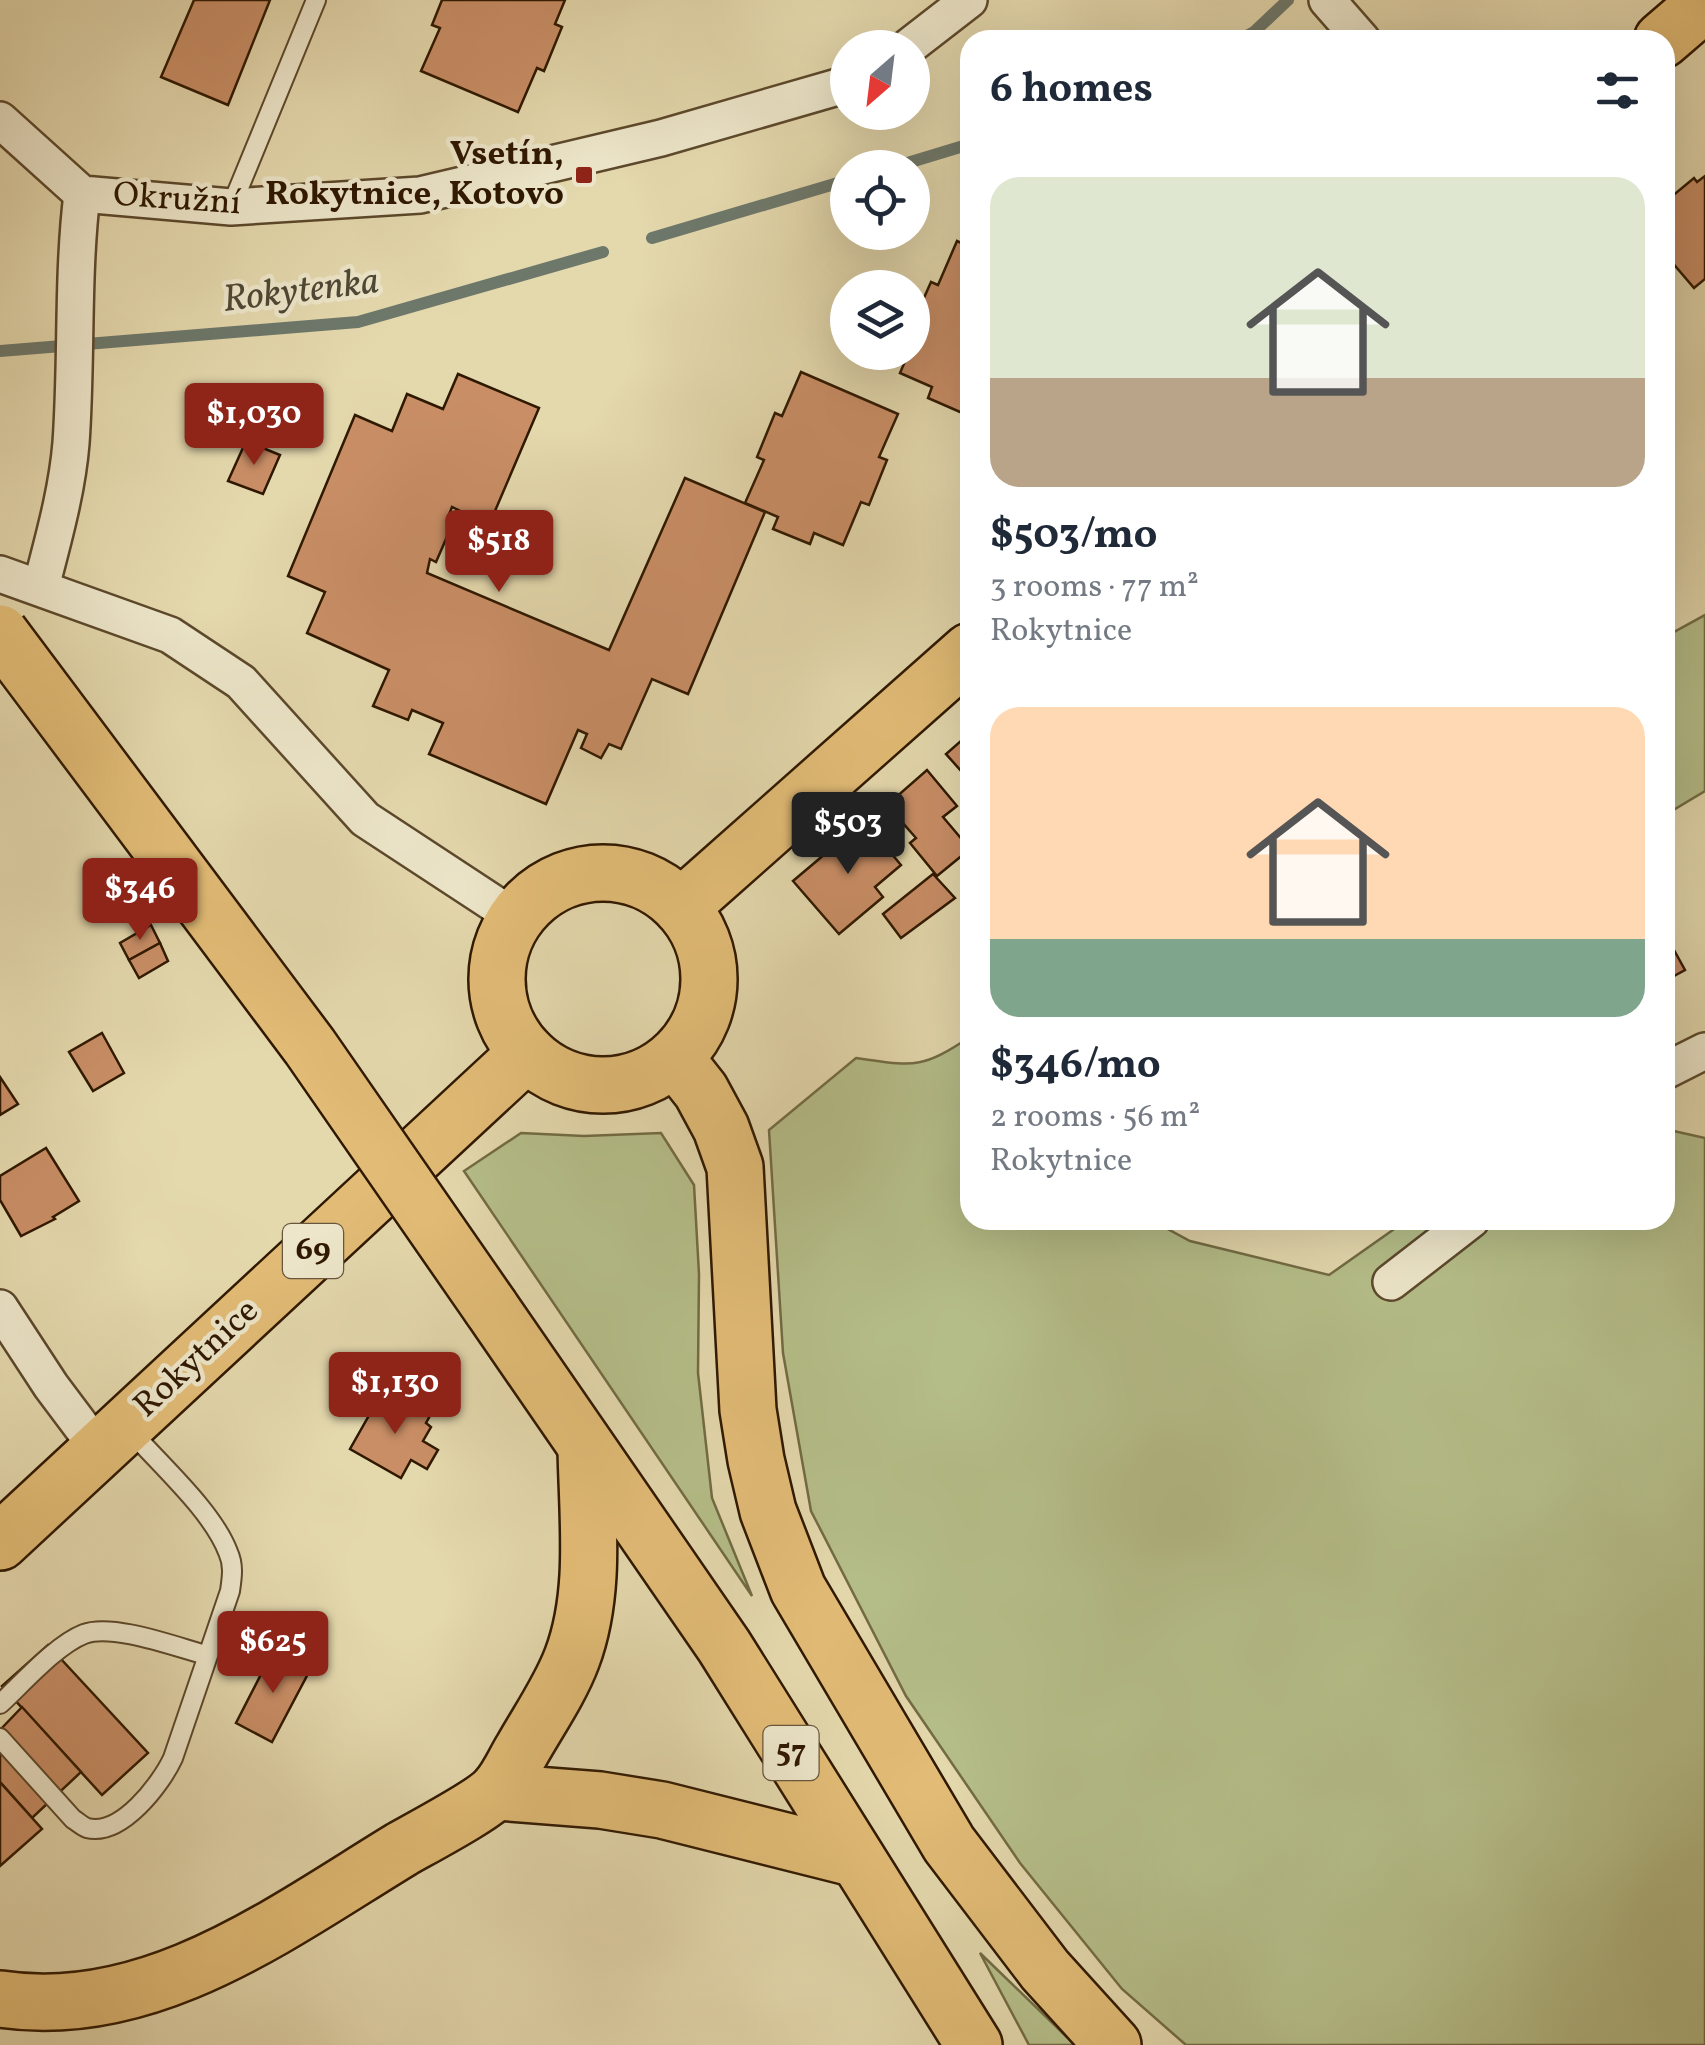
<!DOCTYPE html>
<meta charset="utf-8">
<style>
:root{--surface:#fff;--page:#f2f2f3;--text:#1f2937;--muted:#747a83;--accent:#8f2418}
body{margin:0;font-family:Vollkorn,serif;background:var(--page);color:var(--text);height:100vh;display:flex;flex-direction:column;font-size:38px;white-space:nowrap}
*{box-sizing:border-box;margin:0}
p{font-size:32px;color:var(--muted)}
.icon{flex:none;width:55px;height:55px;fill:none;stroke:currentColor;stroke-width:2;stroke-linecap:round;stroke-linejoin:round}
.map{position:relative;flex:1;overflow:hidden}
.details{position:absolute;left:960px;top:30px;width:715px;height:1200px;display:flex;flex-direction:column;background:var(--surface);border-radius:30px;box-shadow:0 10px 40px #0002}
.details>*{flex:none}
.needle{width:65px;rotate:208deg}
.buttons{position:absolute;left:830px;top:30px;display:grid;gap:20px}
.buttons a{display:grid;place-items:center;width:100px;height:100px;border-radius:50%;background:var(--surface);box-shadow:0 10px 40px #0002;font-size:50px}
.price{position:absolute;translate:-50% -85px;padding:0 22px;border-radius:10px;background:var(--accent);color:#fff;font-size:32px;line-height:65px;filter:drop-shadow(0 2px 5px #0008)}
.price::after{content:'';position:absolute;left:50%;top:60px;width:30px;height:22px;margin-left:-15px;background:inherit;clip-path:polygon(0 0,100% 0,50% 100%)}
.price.on{background:#222;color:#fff}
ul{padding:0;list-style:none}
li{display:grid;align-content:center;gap:20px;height:530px;padding:0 30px}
li span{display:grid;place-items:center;height:310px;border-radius:30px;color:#555}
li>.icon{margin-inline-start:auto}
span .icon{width:180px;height:180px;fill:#fffc;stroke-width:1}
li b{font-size:42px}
h2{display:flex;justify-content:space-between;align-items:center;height:120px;padding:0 30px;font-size:42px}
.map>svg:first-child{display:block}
.green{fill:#b5be89;stroke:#726b44;stroke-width:2.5}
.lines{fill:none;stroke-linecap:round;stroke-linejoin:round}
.stream{stroke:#6d786b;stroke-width:12}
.building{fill:#c98e66;stroke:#2f1800;stroke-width:2.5}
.service-casing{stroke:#5c482b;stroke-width:22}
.minor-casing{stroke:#5c482b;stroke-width:40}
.primary-casing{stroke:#2f1800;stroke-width:60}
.service{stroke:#ede6ca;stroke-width:18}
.minor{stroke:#ede6ca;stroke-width:35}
.primary{stroke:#e2bc76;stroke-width:55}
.primary-bridge-casing{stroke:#2f1800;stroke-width:60;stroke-linecap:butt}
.primary-bridge{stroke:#e2bc76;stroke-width:55}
.poi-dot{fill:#8f2418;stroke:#ede6ca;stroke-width:4}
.labels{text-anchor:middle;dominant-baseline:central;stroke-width:9;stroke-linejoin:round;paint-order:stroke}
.shield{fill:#ede6ca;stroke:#68563d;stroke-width:2.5}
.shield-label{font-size:32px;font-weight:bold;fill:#2f1800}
.poi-label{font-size:35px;font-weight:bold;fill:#2f1800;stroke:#ede6ca;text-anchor:end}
.street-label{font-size:35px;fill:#2f1800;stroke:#ede6ca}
.water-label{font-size:38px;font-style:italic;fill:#4e4835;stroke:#ede6ca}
</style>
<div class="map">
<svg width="1705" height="2045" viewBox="0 0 1705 2045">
<rect width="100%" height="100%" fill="#e4d8ad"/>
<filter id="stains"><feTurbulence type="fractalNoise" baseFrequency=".002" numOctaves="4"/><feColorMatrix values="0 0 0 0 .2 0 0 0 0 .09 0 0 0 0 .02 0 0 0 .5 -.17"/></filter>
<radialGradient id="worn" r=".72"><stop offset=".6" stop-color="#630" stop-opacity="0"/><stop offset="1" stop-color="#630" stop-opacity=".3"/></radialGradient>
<!-- green -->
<g class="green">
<path d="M 1705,615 L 1705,791 L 1665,815 L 1665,637 Z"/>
<path d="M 970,1037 L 970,1220 L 1151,1220 L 1190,1241 L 1329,1275 L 1407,1220 L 1665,1220 L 1665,1129 L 1705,1138 L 1705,2045 L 1186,2045 L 1122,1989 L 1020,1863 L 906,1696 L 811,1511 L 783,1353 L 769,1130 L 856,1058 C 914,1066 920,1070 970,1037 Z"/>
<path d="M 521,1133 L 584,1136 L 661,1133 L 694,1185 L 699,1274 L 698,1373 L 712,1498 L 752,1596 L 464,1171 Z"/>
<path d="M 980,1953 L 1075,2045 L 1029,2045 Z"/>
</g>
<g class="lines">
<!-- stream -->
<g class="stream">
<path d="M 1240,40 L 1254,32 L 1288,0"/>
<path d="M 891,168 L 970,144"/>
<path d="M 652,238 L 848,180"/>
<path d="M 0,351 L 358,322 L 603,252"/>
</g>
</g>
<!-- building -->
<g class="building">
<path d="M 194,0 L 270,0 L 228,105 L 161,77 Z"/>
<path d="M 442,0 L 565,0 L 555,24 L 562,27 L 544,71 L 537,68 L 518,112 L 421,71 L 440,28 L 432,25 Z"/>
<path d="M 1705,176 L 1705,279 L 1694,288 L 1665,254 L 1665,238 L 1673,232 L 1665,222 L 1665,202 L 1694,178 L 1697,182 Z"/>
<path d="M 957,241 L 970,247 L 970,408 L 967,415 L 928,398 L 932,387 L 900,373 L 909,352 L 912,352 L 919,329 L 912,325 L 931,282 L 938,285 Z"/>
<path d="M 801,372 L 898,414 L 879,457 L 887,460 L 869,505 L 861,502 L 843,545 L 814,533 L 810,544 L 773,529 L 778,517 L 745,503 L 764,460 L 757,457 L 775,413 L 782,416 Z"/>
<path d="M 458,374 L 539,408 L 489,525 L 452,507 L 447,520 L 453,523 L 436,562 L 430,559 L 427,573 L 609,650 L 685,478 L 765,512 L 688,694 L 652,679 L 621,749 L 609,744 L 601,758 L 581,748 L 587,734 L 578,730 L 546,804 L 429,754 L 443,723 L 412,710 L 408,720 L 373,706 L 389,670 L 307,633 L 325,592 L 288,576 L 355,415 L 392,431 L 407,394 L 443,409 Z"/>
<path d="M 246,441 L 280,455 L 263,494 L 228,481 Z"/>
<path d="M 970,733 L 970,781 L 946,754 Z"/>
<path d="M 927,770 L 957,806 L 943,817 L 970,849 L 937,876 L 910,843 L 916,838 L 887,805 Z"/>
<path d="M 864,821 L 901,865 L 875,887 L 883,897 L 839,934 L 793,881 Z"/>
<path d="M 933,874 L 955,898 L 901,938 L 883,914 Z"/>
<path d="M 151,925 L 160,943 L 129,960 L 120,943 Z"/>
<path d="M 160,943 L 168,961 L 139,978 L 129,960 Z"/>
<path d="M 1674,950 L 1685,970 L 1665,981 L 1665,955 Z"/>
<path d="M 102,1033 L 124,1073 L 93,1091 L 69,1052 Z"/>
<path d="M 0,1077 L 18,1104 L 0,1115 Z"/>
<path d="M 46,1148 L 79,1201 L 53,1217 L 55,1219 L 21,1236 L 0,1200 L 0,1176 Z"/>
<path d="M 380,1396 L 403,1411 L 409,1401 L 431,1414 L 426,1423 L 431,1427 L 423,1441 L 438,1450 L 427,1469 L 411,1460 L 401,1478 L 350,1449 Z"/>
<path d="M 48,1645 L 148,1753 L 102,1795 L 2,1686 Z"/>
<path d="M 273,1651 L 310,1670 L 272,1742 L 236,1723 Z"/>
<path d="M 22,1707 L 81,1772 L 32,1818 L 0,1782 L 0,1730 Z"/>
<path d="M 0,1782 L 42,1829 L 0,1866 Z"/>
</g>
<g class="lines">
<!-- service casing -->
<g class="service-casing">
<g id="service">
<path d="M 231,207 L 316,0"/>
<path d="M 0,1704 C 23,1683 56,1645 84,1634 C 112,1623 176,1647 206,1655"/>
<path d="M 0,1738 L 73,1819 C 78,1822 82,1826 87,1828 C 121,1837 161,1784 173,1758 L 230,1591 C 232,1577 234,1565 228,1552 C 212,1510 159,1464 129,1429"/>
</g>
</g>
<!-- minor casing -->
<g class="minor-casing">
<g id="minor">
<path d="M 1327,0 L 1362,40"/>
<path d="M 907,48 L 969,0"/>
<path d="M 0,120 L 82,194 L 231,207 L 420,195 L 661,138 L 848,84"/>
<path d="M 0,574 L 170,635 L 241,682 L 365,819 L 516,918"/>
<path d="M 41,587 C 53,540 67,492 71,443 C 77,359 72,277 82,194"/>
<path d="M 1665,1071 L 1705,1051"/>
<path d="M 1391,1282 L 1471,1220"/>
<path d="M 0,1308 L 51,1386 L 99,1450"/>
</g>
</g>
<!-- primary casing -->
<g class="primary-casing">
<g id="primary">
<path d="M 1662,40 L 1705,3"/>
<circle cx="603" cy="979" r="106"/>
<path d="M 681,907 L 970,651"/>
<path d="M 675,1058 L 701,1091 L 721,1128 L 735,1167 L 748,1410 L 756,1460 L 768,1511 L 798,1589 L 949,1844 L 1045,1970 L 1113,2045"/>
<path d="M 491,1308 L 724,1646 L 974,2045"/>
<path d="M 0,1542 L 527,1053"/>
<path d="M 497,1792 L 600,1800 L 662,1810 L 857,1859"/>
<path d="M 0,1999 C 150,2022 282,1922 402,1849 C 423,1837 486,1804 498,1789 C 508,1778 514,1763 522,1750 C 539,1720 560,1690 572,1658 C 597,1592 587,1516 586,1447"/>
</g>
</g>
<!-- service -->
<use href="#service" class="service"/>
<!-- minor -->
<use href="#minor" class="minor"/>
<!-- primary -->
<use href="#primary" class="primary"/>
<!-- primary-bridge casing -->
<g class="primary-bridge-casing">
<path id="primary-bridge" d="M 0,633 L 310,1047 L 491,1308"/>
</g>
<!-- primary-bridge -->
<use href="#primary-bridge" class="primary-bridge"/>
</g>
<!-- markers -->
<rect class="poi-dot" x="574" y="165" width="20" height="20" rx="5"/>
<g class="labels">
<!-- shield labels -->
<g class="shield">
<rect x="283" y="1224" width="60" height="54" rx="8"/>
<rect x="763.5" y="1726" width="55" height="54" rx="8"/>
</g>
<g class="shield-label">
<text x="313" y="1251">69</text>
<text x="791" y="1753">57</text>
</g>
<!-- poi labels -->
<g class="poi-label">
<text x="564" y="155">Vsetín,<tspan x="564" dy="40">Rokytnice, Kotovo</tspan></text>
</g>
<!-- street labels -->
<g class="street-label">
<text transform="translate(177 200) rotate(4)">Okružní</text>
<text transform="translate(197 1359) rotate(-43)">Rokytnice</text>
</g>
<!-- water labels -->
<g class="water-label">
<text transform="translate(301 292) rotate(-7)">Rokytenka</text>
</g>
</g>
<rect width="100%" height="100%" filter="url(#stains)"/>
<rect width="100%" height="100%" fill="url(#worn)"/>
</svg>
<div class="buttons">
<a><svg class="needle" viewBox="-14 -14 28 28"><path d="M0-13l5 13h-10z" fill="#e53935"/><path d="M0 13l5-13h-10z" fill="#747a83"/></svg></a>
<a><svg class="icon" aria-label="locate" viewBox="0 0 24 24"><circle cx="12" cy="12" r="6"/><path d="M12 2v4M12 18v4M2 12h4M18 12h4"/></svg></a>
<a><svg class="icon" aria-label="layers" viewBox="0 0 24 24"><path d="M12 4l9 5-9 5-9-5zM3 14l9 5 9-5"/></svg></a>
</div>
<b class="price" style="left:254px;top:468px">$1,030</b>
<b class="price" style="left:499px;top:595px">$518</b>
<b class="price on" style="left:848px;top:877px">$503</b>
<b class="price" style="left:140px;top:943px">$346</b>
<b class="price" style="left:395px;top:1437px">$1,130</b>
<b class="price" style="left:273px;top:1696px">$625</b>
<section class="details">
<h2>6 homes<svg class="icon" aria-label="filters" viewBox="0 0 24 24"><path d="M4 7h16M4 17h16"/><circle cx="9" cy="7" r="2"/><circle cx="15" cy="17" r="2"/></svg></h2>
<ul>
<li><span style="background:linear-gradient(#dfe7d0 65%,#b9a48a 0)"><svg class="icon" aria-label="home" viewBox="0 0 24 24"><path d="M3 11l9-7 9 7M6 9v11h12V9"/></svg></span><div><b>$503/mo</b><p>3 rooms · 77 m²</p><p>Rokytnice</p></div></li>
<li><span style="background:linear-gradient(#ffd9b3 75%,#7fa58c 0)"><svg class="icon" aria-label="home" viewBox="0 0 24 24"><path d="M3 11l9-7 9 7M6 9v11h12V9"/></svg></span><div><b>$346/mo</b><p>2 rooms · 56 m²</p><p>Rokytnice</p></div></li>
</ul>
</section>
</div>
